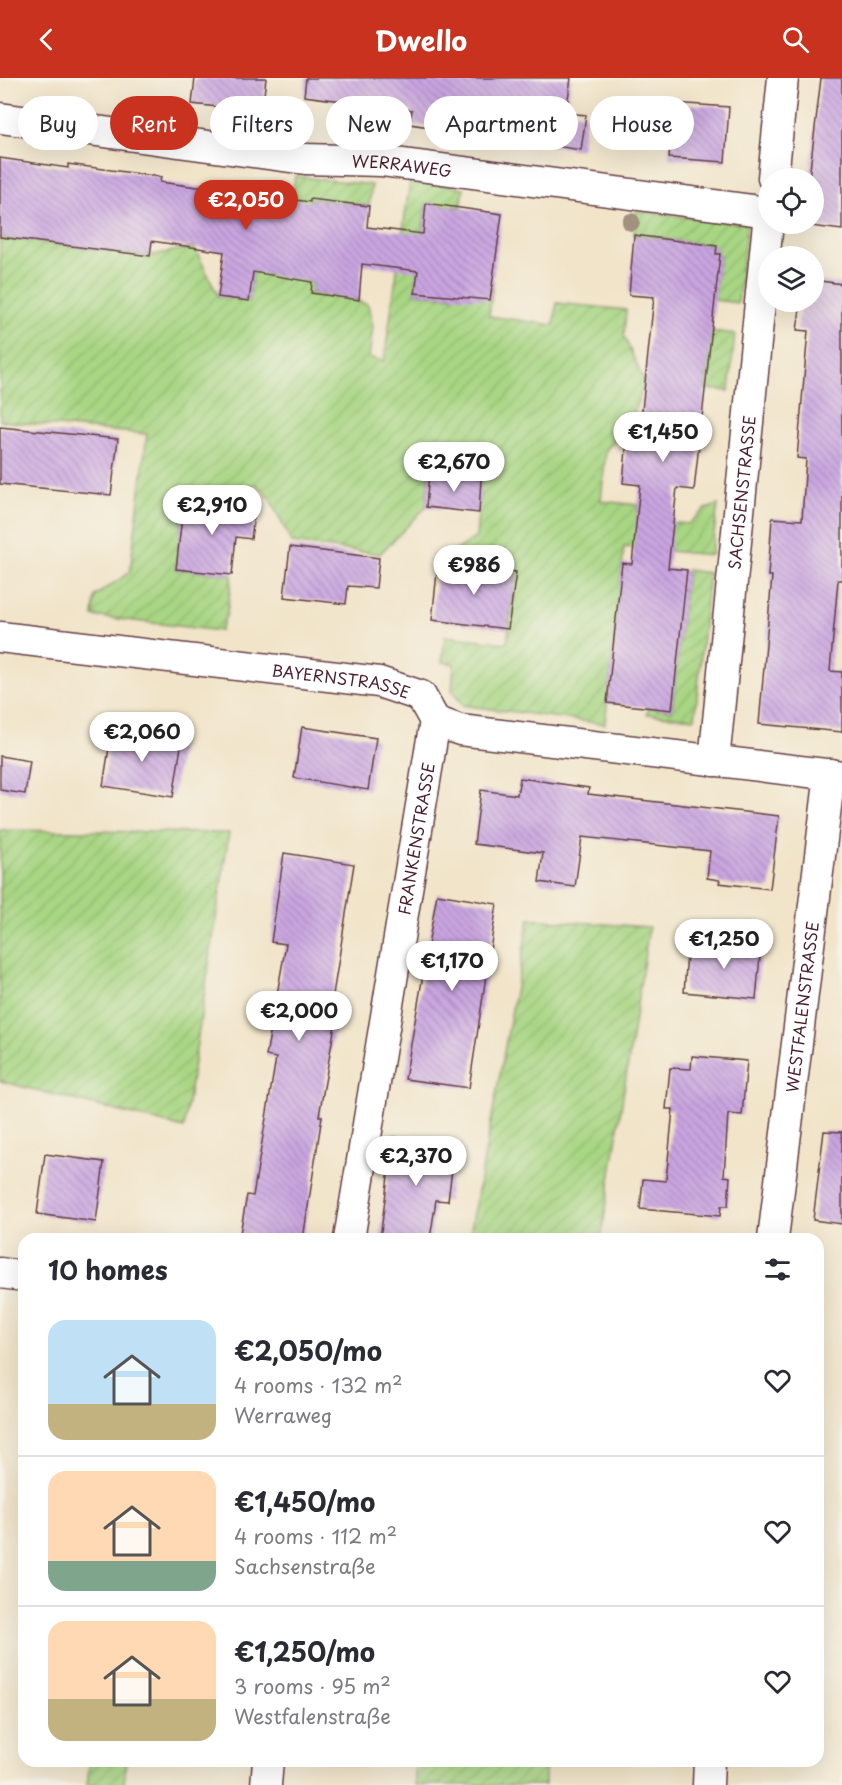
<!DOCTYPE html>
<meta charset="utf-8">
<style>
:root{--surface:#fff;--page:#f7f7f7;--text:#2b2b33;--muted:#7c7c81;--line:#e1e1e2;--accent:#c8321e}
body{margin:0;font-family:"Playpen Sans",sans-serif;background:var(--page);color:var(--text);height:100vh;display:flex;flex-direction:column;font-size:22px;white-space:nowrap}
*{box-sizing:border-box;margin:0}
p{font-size:20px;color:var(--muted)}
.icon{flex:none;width:33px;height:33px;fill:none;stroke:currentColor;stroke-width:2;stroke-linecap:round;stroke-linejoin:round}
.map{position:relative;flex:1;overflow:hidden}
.panel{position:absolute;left:18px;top:1155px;width:806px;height:534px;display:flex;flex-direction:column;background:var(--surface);border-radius:18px;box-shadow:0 6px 24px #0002}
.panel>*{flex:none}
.guide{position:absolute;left:18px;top:18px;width:807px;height:54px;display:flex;gap:12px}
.controls{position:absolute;left:758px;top:90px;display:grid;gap:12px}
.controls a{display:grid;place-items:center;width:66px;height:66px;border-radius:50%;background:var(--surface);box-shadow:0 6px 24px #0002;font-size:30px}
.price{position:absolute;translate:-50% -51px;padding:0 14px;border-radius:21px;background:#fff;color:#222;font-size:20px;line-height:39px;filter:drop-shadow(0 2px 3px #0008)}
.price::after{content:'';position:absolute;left:50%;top:36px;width:18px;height:14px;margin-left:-9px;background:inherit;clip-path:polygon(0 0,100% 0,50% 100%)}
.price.active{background:var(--accent);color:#fff}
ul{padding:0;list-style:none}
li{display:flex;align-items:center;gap:18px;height:150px;padding:0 30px}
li+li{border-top:2px solid var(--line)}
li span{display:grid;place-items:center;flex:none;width:168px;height:120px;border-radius:18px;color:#555}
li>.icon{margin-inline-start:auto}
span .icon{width:72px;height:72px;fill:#fffc;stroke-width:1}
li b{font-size:26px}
h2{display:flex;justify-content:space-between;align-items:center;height:72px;padding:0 30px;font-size:26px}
.chip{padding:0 21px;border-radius:27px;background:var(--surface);box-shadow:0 6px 24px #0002;font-size:21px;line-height:54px}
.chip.active{background:var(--accent);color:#fff}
header{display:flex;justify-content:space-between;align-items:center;height:78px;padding:0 30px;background:var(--accent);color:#fff;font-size:27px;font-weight:700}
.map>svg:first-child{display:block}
.garden{fill:url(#garden-furrows);stroke:#797a57;stroke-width:1.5}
.building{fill:url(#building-back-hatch)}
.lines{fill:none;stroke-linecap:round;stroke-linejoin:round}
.minor-casing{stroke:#633d43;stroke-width:33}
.minor{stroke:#fff;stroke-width:30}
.tree{fill:#a2917e}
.labels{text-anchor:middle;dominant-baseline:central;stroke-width:5;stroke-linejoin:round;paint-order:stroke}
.street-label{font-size:16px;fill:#4a1f2b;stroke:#f7f3e8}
</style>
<header><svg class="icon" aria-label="back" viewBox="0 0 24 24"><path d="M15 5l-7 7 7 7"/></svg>Dwello<svg class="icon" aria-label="search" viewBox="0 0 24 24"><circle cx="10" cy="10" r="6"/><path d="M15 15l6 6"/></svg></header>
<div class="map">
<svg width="842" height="1707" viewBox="0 0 842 1707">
<defs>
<pattern id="garden-furrows" width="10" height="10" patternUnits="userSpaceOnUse" patternTransform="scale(1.5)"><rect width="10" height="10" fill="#a8d683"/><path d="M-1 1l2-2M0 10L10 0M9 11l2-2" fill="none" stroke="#92b771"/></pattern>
<pattern id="building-back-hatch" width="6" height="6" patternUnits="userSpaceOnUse" patternTransform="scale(1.5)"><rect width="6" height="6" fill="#caa6e1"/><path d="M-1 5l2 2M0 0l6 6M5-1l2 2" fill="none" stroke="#a687b7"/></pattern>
</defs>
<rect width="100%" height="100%" fill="#f7f3e8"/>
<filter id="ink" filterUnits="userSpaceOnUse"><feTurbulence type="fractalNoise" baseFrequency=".0167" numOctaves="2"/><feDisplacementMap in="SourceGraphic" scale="12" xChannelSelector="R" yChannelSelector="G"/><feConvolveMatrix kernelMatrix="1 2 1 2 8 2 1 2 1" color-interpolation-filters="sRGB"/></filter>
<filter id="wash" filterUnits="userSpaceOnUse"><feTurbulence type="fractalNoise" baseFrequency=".008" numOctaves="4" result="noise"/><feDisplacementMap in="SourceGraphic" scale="24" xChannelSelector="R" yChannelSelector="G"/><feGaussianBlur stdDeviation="1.35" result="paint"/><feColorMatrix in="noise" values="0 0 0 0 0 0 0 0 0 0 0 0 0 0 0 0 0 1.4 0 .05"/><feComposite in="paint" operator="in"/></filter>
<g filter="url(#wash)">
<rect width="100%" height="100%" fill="#f1e4c9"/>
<!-- garden -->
<g class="garden">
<path d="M 295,98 L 372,107 L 369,128 L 310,121 L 300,201 L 312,204 L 311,215 L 350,220 L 368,227 L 373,248 L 369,280 L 384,283 L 410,103 L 464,110 L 461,130 L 426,125 L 415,215 L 453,219 L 456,198 L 493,203 L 489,238 L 554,247 L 557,225 L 626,232 L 624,258 L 645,305 L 628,349 L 606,372 L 601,423 L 638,427 L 637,442 L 688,446 L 706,431 L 718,427 L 711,477 L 624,469 L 605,646 L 462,627 L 452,612 L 454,586 L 442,584 L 445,558 L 507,565 L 516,494 L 438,485 L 476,459 L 481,401 L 429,396 L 426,429 L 380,476 L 292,465 L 269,419 L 256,406 L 184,421 L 176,491 L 232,497 L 227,535 L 220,553 L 93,538 L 95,518 L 130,494 L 147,356 L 0,343 L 0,159 L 148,178 L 194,169 L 219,219 L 249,223 L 255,177 L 283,181 Z"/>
<path d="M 636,133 L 747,146 L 738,225 L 714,222 L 720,177 L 716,176 L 717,168 L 634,157 Z"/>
<path d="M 711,253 L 735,256 L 729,313 L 705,311 Z"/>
<path d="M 687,492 L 709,495 L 695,640 L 647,636 L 648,630 L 672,632 Z"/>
<path d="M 0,752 L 229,755 L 184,1050 L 0,1003 Z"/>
<path d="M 529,841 L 649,849 L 601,1161 L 469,1161 Z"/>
<path d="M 90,1683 L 126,1683 L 124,1707 L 87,1707 Z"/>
<rect x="415" y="1683" width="130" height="24"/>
</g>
<g id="blocks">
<!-- building -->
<g class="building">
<path d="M 195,0 L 266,0 L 262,34 L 192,26 Z"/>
<path d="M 306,0 L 571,0 L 566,35 L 586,37 L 581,72 L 410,46 L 412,32 L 304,18 Z"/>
<path d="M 821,0 L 842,0 L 842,152 L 803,147 L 813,146 L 813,100 L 809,100 Z"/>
<path d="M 673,25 L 729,29 L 725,84 L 669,80 Z"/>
<path d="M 0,80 L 68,90 L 68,86 L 161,99 L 160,104 L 310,124 L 310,121 L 369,128 L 367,149 L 423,156 L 426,125 L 502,136 L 490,222 L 415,215 L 418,193 L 362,186 L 359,222 L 311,215 L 312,204 L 253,194 L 249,223 L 218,219 L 224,174 L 152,163 L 150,178 L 0,159 Z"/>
<path d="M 634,157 L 717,168 L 716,176 L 720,176 L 694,412 L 677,410 L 668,490 L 687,492 L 672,632 L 607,625 L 622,485 L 632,486 L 640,407 L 623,405 L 628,349 L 640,351 L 654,219 L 629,217 Z"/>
<path d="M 813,202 L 842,206 L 842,502 L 838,502 L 830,593 L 842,594 L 842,654 L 759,646 L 772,498 L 768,498 L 772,440 L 802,442 L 806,381 L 797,380 L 808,253 L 797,252 L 801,224 L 813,224 Z"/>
<path d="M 0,349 L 118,361 L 111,417 L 0,406 Z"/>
<path d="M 429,396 L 481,401 L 479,435 L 426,429 Z"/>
<path d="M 184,421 L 255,430 L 251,461 L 236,459 L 232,497 L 176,491 Z"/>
<path d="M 290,469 L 379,480 L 376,510 L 348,508 L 346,526 L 284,519 Z"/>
<path d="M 438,485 L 516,494 L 508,551 L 432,542 Z"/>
<path d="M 302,649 L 376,660 L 368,712 L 294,700 Z"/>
<path d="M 112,651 L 182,662 L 173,719 L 103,708 Z"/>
<path d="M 0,678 L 30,683 L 25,716 L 0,712 Z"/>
<path d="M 520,700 L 589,710 L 588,716 L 779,738 L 770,811 L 719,805 L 720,802 L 707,800 L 710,773 L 582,759 L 575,809 L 539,804 L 543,775 L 474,766 L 481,712 L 517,717 Z"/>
<path d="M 284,775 L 354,786 L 332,923 L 339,924 L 319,1038 L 322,1038 L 303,1161 L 239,1161 L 247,1117 L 253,1118 L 276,980 L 266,978 L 286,866 L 271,864 Z"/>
<path d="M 437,816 L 497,826 L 469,1010 L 405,1001 Z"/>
<path d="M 705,862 L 761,867 L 756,921 L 684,914 L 687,876 L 703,877 Z"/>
<path d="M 692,978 L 747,983 L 742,1037 L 728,1036 L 724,1098 L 730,1099 L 728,1128 L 721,1128 L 720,1138 L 640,1131 L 643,1101 L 666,1103 L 673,1031 L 666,1031 L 670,990 L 691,991 Z"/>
<path d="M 824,1053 L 842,1054 L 842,1146 L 813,1142 Z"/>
<path d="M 393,1059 L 455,1067 L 448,1123 L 436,1122 L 430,1161 L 380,1161 Z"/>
<path d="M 45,1076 L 104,1084 L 96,1144 L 37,1136 Z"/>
</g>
</g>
</g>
<g filter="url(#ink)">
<use href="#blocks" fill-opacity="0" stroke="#633d43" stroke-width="1.5"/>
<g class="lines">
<!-- minor casing -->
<g class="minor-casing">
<g id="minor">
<path id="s1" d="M 0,40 L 305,81 L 381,83 L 768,134"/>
<path d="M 773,100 L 783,0"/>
<path id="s2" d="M 0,559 L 379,604 L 421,618 L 435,643 L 460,652 L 842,698"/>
<path id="s3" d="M 714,683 L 768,145"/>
<path id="s4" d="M 349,1161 L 435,643"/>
<path id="s5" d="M 773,1161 L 830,696"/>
<path d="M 0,1195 L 24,1198"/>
<path d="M 266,1707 L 268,1683"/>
<path d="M 708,1707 L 709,1683"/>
</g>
</g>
<!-- minor -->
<use href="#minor" class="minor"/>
</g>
<!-- trees -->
<circle class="tree" cx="631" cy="144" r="9"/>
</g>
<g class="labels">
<!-- street labels -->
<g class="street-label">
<text stroke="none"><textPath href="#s1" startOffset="405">WERRAWEG</textPath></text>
<text stroke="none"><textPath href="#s3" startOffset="270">SACHSENSTRASSE</textPath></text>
<text stroke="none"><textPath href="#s2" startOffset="344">BAYERNSTRASSE</textPath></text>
<text stroke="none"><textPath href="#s4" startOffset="406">FRANKENSTRASSE</textPath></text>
<text stroke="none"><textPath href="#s5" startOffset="234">WESTFALENSTRASSE</textPath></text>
</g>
</g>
</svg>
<div class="controls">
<a><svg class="icon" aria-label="locate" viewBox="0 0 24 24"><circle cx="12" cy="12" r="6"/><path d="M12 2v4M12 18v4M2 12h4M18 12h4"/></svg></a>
<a><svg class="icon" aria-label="layers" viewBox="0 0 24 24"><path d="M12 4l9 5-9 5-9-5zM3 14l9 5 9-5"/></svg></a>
</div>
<b class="price active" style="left:246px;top:153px">€2,050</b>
<b class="price" style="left:663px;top:385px">€1,450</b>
<b class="price" style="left:454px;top:415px">€2,670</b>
<b class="price" style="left:212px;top:458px">€2,910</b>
<b class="price" style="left:474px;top:518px">€986</b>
<b class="price" style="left:142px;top:685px">€2,060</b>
<b class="price" style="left:724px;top:892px">€1,250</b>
<b class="price" style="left:452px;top:914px">€1,170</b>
<b class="price" style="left:299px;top:964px">€2,000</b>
<b class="price" style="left:416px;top:1109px">€2,370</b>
<div class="guide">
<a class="chip">Buy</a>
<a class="chip active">Rent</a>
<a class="chip">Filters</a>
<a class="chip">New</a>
<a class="chip">Apartment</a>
<a class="chip">House</a>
</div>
<section class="panel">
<h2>10 homes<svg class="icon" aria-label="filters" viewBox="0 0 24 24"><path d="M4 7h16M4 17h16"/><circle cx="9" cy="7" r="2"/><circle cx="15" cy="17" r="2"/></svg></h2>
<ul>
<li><span style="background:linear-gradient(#bfe0f5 70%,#c2b280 0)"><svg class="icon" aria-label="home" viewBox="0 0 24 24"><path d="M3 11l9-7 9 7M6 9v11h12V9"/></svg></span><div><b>€2,050/mo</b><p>4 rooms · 132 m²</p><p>Werraweg</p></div><svg class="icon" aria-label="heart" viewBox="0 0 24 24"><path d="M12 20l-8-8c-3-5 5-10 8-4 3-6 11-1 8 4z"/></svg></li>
<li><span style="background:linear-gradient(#ffd9b3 75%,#7fa58c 0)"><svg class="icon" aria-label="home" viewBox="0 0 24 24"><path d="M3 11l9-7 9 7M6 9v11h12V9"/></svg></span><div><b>€1,450/mo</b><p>4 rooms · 112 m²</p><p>Sachsenstraße</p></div><svg class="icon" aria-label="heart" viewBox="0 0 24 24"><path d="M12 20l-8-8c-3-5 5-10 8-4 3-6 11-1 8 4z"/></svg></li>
<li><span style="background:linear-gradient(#ffd9b3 65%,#c2b280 0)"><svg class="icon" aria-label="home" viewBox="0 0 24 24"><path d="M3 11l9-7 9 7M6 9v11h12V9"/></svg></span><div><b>€1,250/mo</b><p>3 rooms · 95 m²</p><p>Westfalenstraße</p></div><svg class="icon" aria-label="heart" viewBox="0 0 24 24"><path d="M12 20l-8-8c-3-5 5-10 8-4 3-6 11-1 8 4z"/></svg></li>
</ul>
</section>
</div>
